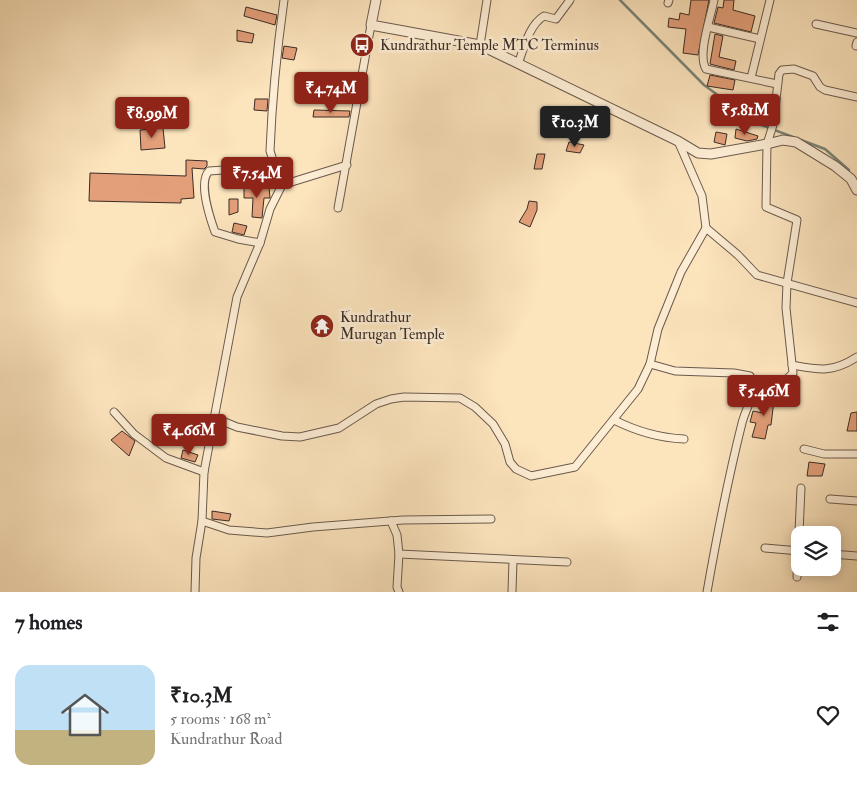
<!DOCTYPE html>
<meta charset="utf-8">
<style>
:root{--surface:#fff;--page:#f6f6f6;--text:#202124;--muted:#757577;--line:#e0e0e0;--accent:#8f2418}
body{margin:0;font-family:"IM FELL Double Pica",serif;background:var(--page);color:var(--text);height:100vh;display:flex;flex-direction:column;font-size:19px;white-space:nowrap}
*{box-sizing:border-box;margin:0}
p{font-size:16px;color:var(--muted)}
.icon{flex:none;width:28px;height:28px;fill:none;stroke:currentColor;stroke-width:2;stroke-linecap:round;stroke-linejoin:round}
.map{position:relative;height:592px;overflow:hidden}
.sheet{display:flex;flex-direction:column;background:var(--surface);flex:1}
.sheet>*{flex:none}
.tools{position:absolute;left:791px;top:526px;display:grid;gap:10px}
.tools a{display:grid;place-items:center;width:50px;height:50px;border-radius:10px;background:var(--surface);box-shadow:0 2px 12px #0003;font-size:25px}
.price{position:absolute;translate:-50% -42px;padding:0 11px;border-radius:5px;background:var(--accent);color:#fff;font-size:16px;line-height:32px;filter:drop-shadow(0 1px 2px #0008)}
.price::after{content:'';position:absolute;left:50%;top:30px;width:15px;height:11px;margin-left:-8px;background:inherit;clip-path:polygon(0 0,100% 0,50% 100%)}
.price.selected{background:#222;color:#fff}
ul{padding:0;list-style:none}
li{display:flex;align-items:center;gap:15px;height:125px;padding:0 15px}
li+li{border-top:1px solid var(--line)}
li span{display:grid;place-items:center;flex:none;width:140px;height:100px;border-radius:15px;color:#555}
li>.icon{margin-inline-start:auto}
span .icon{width:60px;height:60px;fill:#fffc;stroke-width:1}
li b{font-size:21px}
h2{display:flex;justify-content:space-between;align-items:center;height:60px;padding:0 15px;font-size:21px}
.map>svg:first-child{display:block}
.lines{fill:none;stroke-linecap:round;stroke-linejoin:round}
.stream{stroke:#778478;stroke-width:2.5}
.building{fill:#e39f79;stroke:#3a2c26}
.minor-casing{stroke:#6a5a4c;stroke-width:9}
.tertiary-casing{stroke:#6a5a4c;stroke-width:11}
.minor{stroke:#fdedd4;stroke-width:7}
.tertiary{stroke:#fdedd4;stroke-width:9}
.labels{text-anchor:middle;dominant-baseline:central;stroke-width:5;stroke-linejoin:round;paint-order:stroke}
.poi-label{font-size:15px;fill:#3a2c26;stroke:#fdedd4;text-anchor:start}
</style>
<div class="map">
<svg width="857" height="592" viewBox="0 0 857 592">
<rect width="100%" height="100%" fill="#fce4bd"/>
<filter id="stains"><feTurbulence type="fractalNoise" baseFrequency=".004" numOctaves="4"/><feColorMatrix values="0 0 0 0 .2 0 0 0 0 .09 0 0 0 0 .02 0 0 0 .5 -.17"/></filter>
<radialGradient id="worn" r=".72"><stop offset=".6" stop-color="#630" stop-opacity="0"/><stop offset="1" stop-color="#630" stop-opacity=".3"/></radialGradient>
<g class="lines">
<!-- stream -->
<g class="stream">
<path d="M 620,0 L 704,85 L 756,123 L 793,137"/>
<path d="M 801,140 L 825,149 L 849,170"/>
</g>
</g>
<!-- building -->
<g class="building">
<path d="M 691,0 L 709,0 L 698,55 L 683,53 L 686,29 L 668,27 L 669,18 L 679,20 L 680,13 L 689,15 Z"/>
<path d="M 724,0 L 734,0 L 733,10 L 755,16 L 751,32 L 714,23 L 718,7 L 723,8 Z"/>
<path d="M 246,7 L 277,15 L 275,25 L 244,16 Z"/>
<path d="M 237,30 L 254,34 L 252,43 L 237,41 Z"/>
<path d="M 715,34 L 723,36 L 719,57 L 736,61 L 734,70 L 710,64 Z"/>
<path d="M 284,46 L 297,48 L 294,60 L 282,58 Z"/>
<path d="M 710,75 L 735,80 L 733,90 L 707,86 Z"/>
<path d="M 255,99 L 268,99 L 267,111 L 254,110 Z"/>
<path d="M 741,103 L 765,110 L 764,120 L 751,116 L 751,114 L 738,112 Z"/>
<path d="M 314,110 L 350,111 L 349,117 L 313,117 Z"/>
<path d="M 163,128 L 165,148 L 141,150 L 140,130 Z"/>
<path d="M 736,129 L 758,136 L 757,139 L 747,141 L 735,138 Z"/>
<path d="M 716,132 L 727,134 L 725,145 L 714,142 Z"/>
<path d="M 569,142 L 584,145 L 580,153 L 566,151 Z"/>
<path d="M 537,154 L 545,154 L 542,169 L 534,169 Z"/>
<path d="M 186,160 L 207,161 L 207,166 L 204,169 L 192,168 L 194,198 L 181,199 L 181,203 L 89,201 L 90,173 L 186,176 Z"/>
<path d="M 269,187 L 270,198 L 264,198 L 262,218 L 252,217 L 253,198 L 244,198 L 244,188 Z"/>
<path d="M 229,199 L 238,199 L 238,212 L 229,215 Z"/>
<path d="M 529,201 L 537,202 L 537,210 L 530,227 L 519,222 L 527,209 Z"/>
<path d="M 234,223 L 247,226 L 244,235 L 232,232 Z"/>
<path d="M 766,392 L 775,392 L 771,425 L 768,425 L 765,439 L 752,437 L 756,423 L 750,422 L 753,411 L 763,413 Z"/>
<path d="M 857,412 L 857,431 L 847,431 L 851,413 Z"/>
<path d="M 122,431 L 135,441 L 129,456 L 111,440 Z"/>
<path d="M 183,450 L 198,455 L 195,462 L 181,458 Z"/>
<path d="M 809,462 L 825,464 L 822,476 L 807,476 Z"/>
<path d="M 212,511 L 231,514 L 229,521 L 212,519 Z"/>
</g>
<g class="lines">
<!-- minor casing -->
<g class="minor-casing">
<g id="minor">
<path d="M 714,0 C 711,16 697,55 706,69 L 777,84"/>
<path d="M 668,3 L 669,0"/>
<path d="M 816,24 L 857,33"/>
<path d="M 708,27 L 760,39"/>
<path d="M 480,45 L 487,0"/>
<path d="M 856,46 L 857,42"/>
<path d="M 518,64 C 524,48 529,25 544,16 L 556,19 L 570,0"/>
<path d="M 751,78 L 770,0"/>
<path d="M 282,185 L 269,167 L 272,157 L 270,151 C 272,100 277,50 284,0"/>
<path d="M 338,208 L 371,25"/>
<path d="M 706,228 L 738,255 L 757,275 L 857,303"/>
<path d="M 260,243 L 238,239 L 215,232 C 210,218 198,182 209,171 L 269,167"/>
<path d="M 650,364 L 675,371 L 734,373 L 750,376 C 759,388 745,410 742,423 C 728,479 717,535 707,592"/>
<path d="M 792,365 C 820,370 832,373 857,357"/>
<path d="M 754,387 C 772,387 780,387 793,373 L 786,308 L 787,283 L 797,220 L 766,207 L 767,144 L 773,125 L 779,74 L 782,70 L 794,69 L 813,76 L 820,87 L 825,90 L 857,97"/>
<path d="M 114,412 L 134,434 L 166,458 L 204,472"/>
<path d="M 215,418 L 237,427 L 282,436 L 300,437 L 339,428 L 376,404 L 391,399 L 404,397 L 460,398 L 475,407 L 493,424 L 505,444 L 510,462 L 516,469 L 531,476 L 575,467 L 638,389 L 650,364 L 658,329 L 681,272 L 706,228 L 702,196 L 678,141"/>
<path d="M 614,420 C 636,431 660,438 684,439"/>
<path d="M 804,449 L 824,454 L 857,454"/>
<path d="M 830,499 L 857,501"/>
<path d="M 202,521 L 229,530 L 267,533 L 313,527 L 403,520 L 491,519"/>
<path d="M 391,521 L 397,535 L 399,554 L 567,562"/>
<path d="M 765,548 L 800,551"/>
<path d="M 832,554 L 857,556"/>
<path d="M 797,577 L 801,488"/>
<path d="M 512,591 L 513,560"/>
<path d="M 195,592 L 196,558 L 202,521 L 204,472 L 237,297 L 260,243 L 270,209 L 282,185 L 347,165"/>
<path d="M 399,592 L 397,587 L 399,554"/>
</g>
</g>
<!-- tertiary casing -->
<g class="tertiary-casing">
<path id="tertiary" d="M 376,0 L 371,25 L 480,45 L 678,141 L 698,153 L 711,154 L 767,144 L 783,140 L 796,142 L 835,166 L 851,179 L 857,190"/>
</g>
<!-- minor -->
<use href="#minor" class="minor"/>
<!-- tertiary -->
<use href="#tertiary" class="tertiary"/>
</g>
<!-- icons -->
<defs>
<g id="bus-disc" transform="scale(1.25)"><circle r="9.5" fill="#8f2418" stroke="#fdedd4"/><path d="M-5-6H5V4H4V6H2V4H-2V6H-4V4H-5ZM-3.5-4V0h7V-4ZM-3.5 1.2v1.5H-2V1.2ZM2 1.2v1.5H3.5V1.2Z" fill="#fff"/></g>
<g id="temple-disc" transform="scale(1.25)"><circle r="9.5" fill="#8f2418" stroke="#fdedd4"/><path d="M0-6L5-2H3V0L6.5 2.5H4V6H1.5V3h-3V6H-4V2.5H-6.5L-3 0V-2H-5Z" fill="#fff"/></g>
</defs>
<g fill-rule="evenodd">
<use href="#bus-disc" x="362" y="45"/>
<use href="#temple-disc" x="322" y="326"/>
</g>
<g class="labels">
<!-- poi labels -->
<g class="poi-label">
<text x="380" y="45">Kundrathur Temple MTC Terminus</text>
<text x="340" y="317">Kundrathur<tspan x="340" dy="17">Murugan Temple</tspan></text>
</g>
</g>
<rect width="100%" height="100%" filter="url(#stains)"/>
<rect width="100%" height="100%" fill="url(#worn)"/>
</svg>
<div class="tools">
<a><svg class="icon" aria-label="layers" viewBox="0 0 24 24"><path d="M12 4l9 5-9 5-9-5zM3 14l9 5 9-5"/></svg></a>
</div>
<b class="price" style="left:331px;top:114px">₹4.74M</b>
<b class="price" style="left:745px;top:136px">₹5.81M</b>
<b class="price" style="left:152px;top:139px">₹8.99M</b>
<b class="price selected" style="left:575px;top:148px">₹10.3M</b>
<b class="price" style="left:257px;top:199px">₹7.54M</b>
<b class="price" style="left:764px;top:417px">₹5.46M</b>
<b class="price" style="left:189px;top:456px">₹4.66M</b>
</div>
<section class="sheet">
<h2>7 homes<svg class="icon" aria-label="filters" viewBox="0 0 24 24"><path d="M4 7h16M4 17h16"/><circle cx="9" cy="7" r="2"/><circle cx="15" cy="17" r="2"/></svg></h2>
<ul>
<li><span style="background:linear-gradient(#bfe0f5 65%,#c2b280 0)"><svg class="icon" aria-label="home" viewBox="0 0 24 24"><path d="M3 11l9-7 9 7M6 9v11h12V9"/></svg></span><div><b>₹10.3M</b><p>5 rooms · 168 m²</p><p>Kundrathur Road</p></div><svg class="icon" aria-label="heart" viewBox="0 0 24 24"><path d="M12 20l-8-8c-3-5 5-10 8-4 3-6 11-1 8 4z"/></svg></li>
</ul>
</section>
